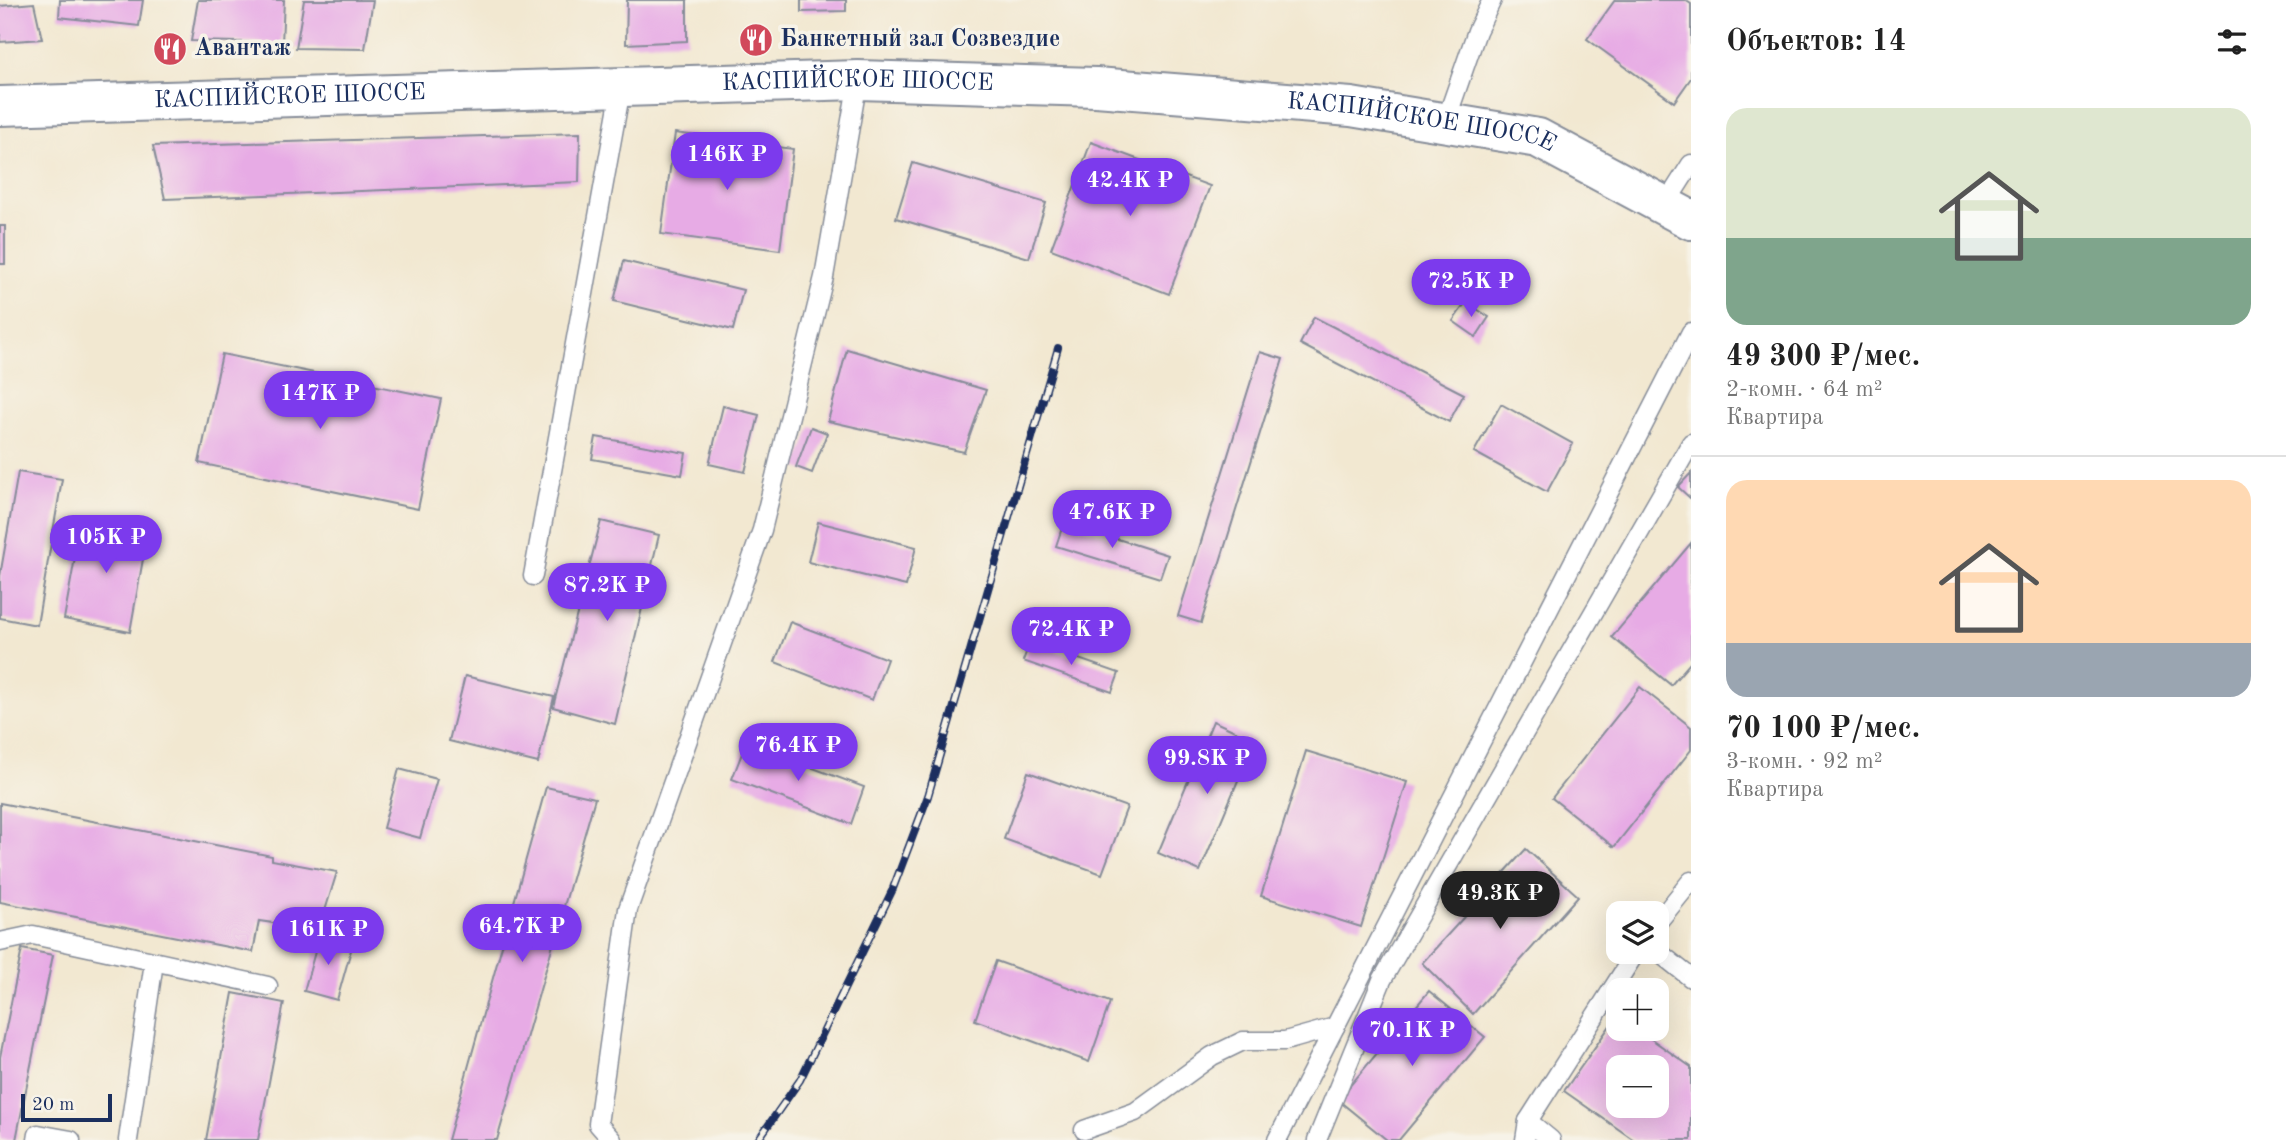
<!DOCTYPE html>
<html lang="ru">
<meta charset="utf-8">
<style>
:root{--surface:#fff;--page:#f2f2f2;--text:#222;--muted:#767676;--line:#e0e0e0;--accent:#7c3aed}
body{margin:0;font-family:"Old Standard TT",serif;background:var(--page);color:var(--text);height:100vh;display:flex;flex-direction:column;font-size:26px;white-space:nowrap}
*{box-sizing:border-box;margin:0}
p{font-size:23px;color:var(--muted)}
.icon{flex:none;width:38px;height:38px;fill:none;stroke:currentColor;stroke-width:2;stroke-linecap:round;stroke-linejoin:round}
.map{position:relative;flex:1;overflow:hidden}
.panel{display:flex;flex-direction:column;background:var(--surface);width:595px}
.panel>*{flex:none}
.buttons{position:absolute;left:1606px;top:901px;display:grid;gap:14px}
.buttons a{display:grid;place-items:center;width:63px;height:63px;border-radius:14px;background:var(--surface);box-shadow:0 7px 28px #0002;font-size:35px}
.scale{position:absolute;left:21px;bottom:18px;width:91px;box-sizing:border-box;padding-left:7px;border:4px solid #1b2f5e;border-top:0;font-size:19px;line-height:24px;white-space:nowrap;color:#1b2f5e;-webkit-text-stroke:5px #f7f3e8;paint-order:stroke}
.price{position:absolute;translate:-50% -60px;padding:0 16px;border-radius:24px;background:var(--accent);color:#fff;font-size:23px;line-height:46px;filter:drop-shadow(0 2px 4px #0008)}
.price::after{content:'';position:absolute;left:50%;top:42px;width:21px;height:16px;margin-left:-10px;background:inherit;clip-path:polygon(0 0,100% 0,50% 100%)}
.price.current{background:#222;color:#fff}
ul{padding:0;list-style:none}
li{display:grid;align-content:center;gap:14px;height:371px;padding:0 35px}
li+li{border-top:2px solid var(--line)}
li span{display:grid;place-items:center;height:217px;border-radius:21px;color:#555}
li>.icon{margin-inline-start:auto}
span .icon{width:126px;height:126px;fill:#fffc;stroke-width:1}
li b{font-size:30px}
h2{display:flex;justify-content:space-between;align-items:center;height:84px;padding:0 35px;font-size:30px}
main{display:flex;flex:1;min-height:0}
.map>svg:first-child{display:block}
.building{fill:#e7abe5;fill-rule:evenodd}
.lines{fill:none;stroke-linecap:round;stroke-linejoin:round}
.service-casing{stroke:#868c98;stroke-width:21}
.primary-casing{stroke:#868c98;stroke-width:42}
.service{stroke:#fff;stroke-width:18}
.primary{stroke:#fff;stroke-width:38}
.rail-casing{stroke:#1b2f5e;stroke-width:8}
.rail{stroke:#f7f3e8;stroke-width:5;stroke-dasharray:16;stroke-linecap:butt}
.labels{text-anchor:middle;dominant-baseline:central;stroke-width:7;stroke-linejoin:round;paint-order:stroke}
.poi-label{font-size:24px;font-weight:bold;fill:#1b2f5e;stroke:#f7f3e8;text-anchor:start}
.street-label{font-size:24px;fill:#1b2f5e;stroke:#f7f3e8}
</style>
<main>
<div class="map">
<svg width="1691" height="1140" viewBox="0 0 1691 1140">
<rect width="100%" height="100%" fill="#f7f3e8"/>
<filter id="ink" filterUnits="userSpaceOnUse"><feTurbulence type="fractalNoise" baseFrequency=".0143" numOctaves="2"/><feDisplacementMap in="SourceGraphic" scale="14" xChannelSelector="R" yChannelSelector="G"/><feConvolveMatrix kernelMatrix="1 2 1 2 8 2 1 2 1" color-interpolation-filters="sRGB"/></filter>
<filter id="wash" filterUnits="userSpaceOnUse"><feTurbulence type="fractalNoise" baseFrequency=".00686" numOctaves="4" result="noise"/><feDisplacementMap in="SourceGraphic" scale="28" xChannelSelector="R" yChannelSelector="G"/><feGaussianBlur stdDeviation="1.57" result="paint"/><feColorMatrix in="noise" values="0 0 0 0 0 0 0 0 0 0 0 0 0 0 0 0 0 1.4 0 .05"/><feComposite in="paint" operator="in"/></filter>
<g filter="url(#wash)">
<rect width="100%" height="100%" fill="#f2e8d1"/>
<g id="blocks">
<!-- building -->
<g class="building">
<path d="M 60,0 L 143,0 L 139,26 L 59,17 Z"/>
<path d="M 198,0 L 284,0 L 282,43 L 191,41 Z"/>
<path d="M 304,0 L 373,0 L 365,49 L 296,48 Z"/>
<path d="M 627,0 L 687,0 L 687,41 L 626,44 Z"/>
<path d="M 801,0 L 846,0 L 846,11 L 801,12 Z"/>
<path d="M 1615,0 L 1685,0 L 1691,4 L 1691,78 L 1674,102 L 1587,39 Z"/>
<path d="M 34,3 L 42,39 L 0,42 L 0,6 Z"/>
<path d="M 580,133 L 579,182 L 165,199 L 153,146 Z"/>
<path d="M 675,133 L 793,149 L 780,250 L 661,234 Z"/>
<path d="M 1091,142 L 1210,186 L 1169,294 L 1051,249 Z"/>
<path d="M 913,163 L 1046,203 L 1029,258 L 896,218 Z"/>
<rect x="0" y="226" width="5" height="38"/>
<path d="M 624,261 L 743,290 L 733,330 L 614,301 Z"/>
<path d="M 1466,302 L 1489,317 L 1476,337 L 1453,321 Z"/>
<path d="M 1314,317 L 1464,394 L 1449,422 L 1300,344 Z"/>
<path d="M 847,349 L 986,390 L 964,452 L 828,421 Z"/>
<path d="M 1260,352 L 1283,359 L 1201,623 L 1178,616 Z"/>
<path d="M 222,354 L 441,399 L 418,509 L 199,463 Z"/>
<path d="M 1501,404 L 1573,444 L 1547,492 L 1474,452 Z"/>
<path d="M 723,406 L 759,415 L 745,472 L 709,464 Z"/>
<path d="M 811,427 L 827,433 L 812,473 L 796,467 Z"/>
<path d="M 596,437 L 686,453 L 682,475 L 592,459 Z"/>
<path d="M 18,472 L 62,479 L 37,625 L 0,618 L 0,576 Z"/>
<path d="M 1691,473 L 1691,499 L 1678,487 Z"/>
<path d="M 82,519 L 148,531 L 130,632 L 64,619 Z"/>
<path d="M 601,521 L 659,535 L 615,724 L 553,707 Z"/>
<path d="M 818,522 L 916,547 L 906,586 L 808,562 Z"/>
<path d="M 1064,522 L 1168,555 L 1160,578 L 1056,546 Z"/>
<path d="M 1691,543 L 1691,662 L 1671,685 L 1612,637 Z"/>
<path d="M 790,622 L 887,659 L 872,700 L 775,662 Z"/>
<path d="M 1030,642 L 1119,673 L 1112,692 L 1023,661 Z"/>
<path d="M 465,676 L 554,697 L 538,763 L 449,741 Z"/>
<path d="M 1640,687 L 1691,727 L 1691,750 L 1614,847 L 1552,798 Z"/>
<path d="M 1213,721 L 1255,740 L 1200,871 L 1158,853 Z"/>
<path d="M 746,743 L 864,787 L 851,824 L 732,779 Z"/>
<path d="M 1306,751 L 1407,782 L 1361,927 L 1261,896 Z"/>
<path d="M 399,769 L 437,779 L 420,838 L 383,828 Z"/>
<path d="M 1028,772 L 1127,807 L 1102,874 L 1004,839 Z"/>
<path d="M 546,787 L 595,798 L 497,1140 L 448,1140 Z"/>
<path d="M 0,803 L 272,856 L 272,860 L 337,872 L 319,930 L 259,921 L 253,952 L 0,902 Z"/>
<path d="M 1526,849 L 1578,896 L 1473,1014 L 1422,963 Z"/>
<path d="M 320,934 L 353,943 L 337,1000 L 304,991 Z"/>
<path d="M 22,949 L 53,955 L 16,1140 L 3,1140 L 0,1139 L 0,1057 Z"/>
<path d="M 996,961 L 1110,1002 L 1089,1062 L 975,1020 Z"/>
<path d="M 1429,991 L 1485,1037 L 1399,1140 L 1387,1140 L 1338,1100 Z"/>
<path d="M 233,993 L 284,1003 L 258,1140 L 206,1140 Z"/>
<path d="M 1619,1013 L 1619,1029 L 1637,1029 L 1691,1067 L 1691,1140 L 1634,1140 L 1564,1091 ZM 1619,1068 L 1657,1068 L 1657,1106 L 1619,1106 Z"/>
</g>
</g>
</g>
<g filter="url(#ink)">
<use href="#blocks" fill-opacity="0" stroke="#868c98" stroke-width="2"/>
<g class="lines">
<!-- service casing -->
<g class="service-casing">
<g id="service">
<path d="M 1445,123 L 1477,31 L 1492,0"/>
<path d="M 1665,205 L 1691,164"/>
<path d="M 533,576 L 621,89"/>
<path d="M 1657,923 L 1691,881"/>
<path d="M 0,942 L 33,935 L 268,986"/>
<path d="M 1657,951 L 1691,978"/>
<path d="M 1528,1121 L 1551,1140"/>
<path d="M 1084,1130 L 1135,1112 L 1212,1056 L 1243,1041 L 1285,1041 L 1335,1027 L 1691,332"/>
<path d="M 37,1140 L 38,1134 L 71,1140"/>
<path d="M 128,1140 L 154,962"/>
<path d="M 612,1140 L 598,1124 L 628,909 L 762,530 L 824,277 L 858,80"/>
<path d="M 1277,1140 L 1335,1027"/>
<path d="M 1317,1140 L 1382,980 L 1691,443"/>
<path d="M 1525,1140 L 1528,1121 L 1636,952"/>
</g>
</g>
<!-- primary casing -->
<g class="primary-casing">
<g id="primary">
<path id="s1" d="M 0,106 L 858,80 L 1096,87 L 1351,107 L 1538,138 L 1691,220"/>
</g>
</g>
<!-- service -->
<use href="#service" class="service"/>
<!-- primary -->
<use href="#primary" class="primary"/>
<!-- rail casing -->
<g class="rail-casing">
<path id="rail" d="M 758,1140 L 800,1080 L 892,891 L 928,796 L 1058,348"/>
</g>
<!-- rail -->
<use href="#rail" class="rail"/>
</g>
</g>
<!-- icons -->
<defs>
<g id="restaurant-disc" transform="scale(1.75)"><circle r="9.5" fill="#d1495b" stroke="#f7f3e8"/><path d="M-5-6h1v4h1v-4h1v4h1v-4h1v5L-1.5 .5V6h-2V.5L-5-1ZM5-6V6H3V1.5H1.5Q1.5-4 5-6Z" fill="#fff"/></g>
</defs>
<g fill-rule="evenodd">
<use href="#restaurant-disc" x="756" y="40"/>
<use href="#restaurant-disc" x="170" y="49"/>
</g>
<g class="labels">
<!-- poi labels -->
<g class="poi-label">
<text x="780" y="40">Банкетный зал Созвездие</text>
<text x="194" y="49">Авантаж</text>
</g>
<!-- street labels -->
<g class="street-label">
<text stroke="none"><textPath href="#s1" startOffset="858">КАСПИЙСКОЕ ШОССЕ</textPath></text>
<text stroke="none"><textPath href="#s1" startOffset="290">КАСПИЙСКОЕ ШОССЕ</textPath></text>
<text stroke="none"><textPath href="#s1" startOffset="1424">КАСПИЙСКОЕ ШОССЕ</textPath></text>
</g>
</g>
</svg>
<div class="buttons">
<a><svg class="icon" aria-label="layers" viewBox="0 0 24 24"><path d="M12 4l9 5-9 5-9-5zM3 14l9 5 9-5"/></svg></a>
<a>+</a>
<a>−</a>
</div>
<div class="scale">20 m</div>
<b class="price" style="left:727px;top:192px">146K ₽</b>
<b class="price" style="left:1130px;top:218px">42.4K ₽</b>
<b class="price" style="left:1471px;top:319px">72.5K ₽</b>
<b class="price" style="left:320px;top:431px">147K ₽</b>
<b class="price" style="left:1112px;top:550px">47.6K ₽</b>
<b class="price" style="left:106px;top:575px">105K ₽</b>
<b class="price" style="left:607px;top:623px">87.2K ₽</b>
<b class="price" style="left:1071px;top:667px">72.4K ₽</b>
<b class="price" style="left:798px;top:783px">76.4K ₽</b>
<b class="price" style="left:1207px;top:796px">99.8K ₽</b>
<b class="price current" style="left:1500px;top:931px">49.3K ₽</b>
<b class="price" style="left:522px;top:964px">64.7K ₽</b>
<b class="price" style="left:328px;top:967px">161K ₽</b>
<b class="price" style="left:1412px;top:1068px">70.1K ₽</b>
</div>
<section class="panel">
<h2>Объектов: 14<svg class="icon" aria-label="filters" viewBox="0 0 24 24"><path d="M4 7h16M4 17h16"/><circle cx="9" cy="7" r="2"/><circle cx="15" cy="17" r="2"/></svg></h2>
<ul>
<li><span style="background:linear-gradient(#dfe7d0 60%,#7fa58c 0)"><svg class="icon" aria-label="home" viewBox="0 0 24 24"><path d="M3 11l9-7 9 7M6 9v11h12V9"/></svg></span><div><b>49 300 ₽/мес.</b><p>2-комн. · 64 m²</p><p>Квартира</p></div></li>
<li><span style="background:linear-gradient(#ffd9b3 75%,#9aa5b1 0)"><svg class="icon" aria-label="home" viewBox="0 0 24 24"><path d="M3 11l9-7 9 7M6 9v11h12V9"/></svg></span><div><b>70 100 ₽/мес.</b><p>3-комн. · 92 m²</p><p>Квартира</p></div></li>
</ul>
</section>
</main>
